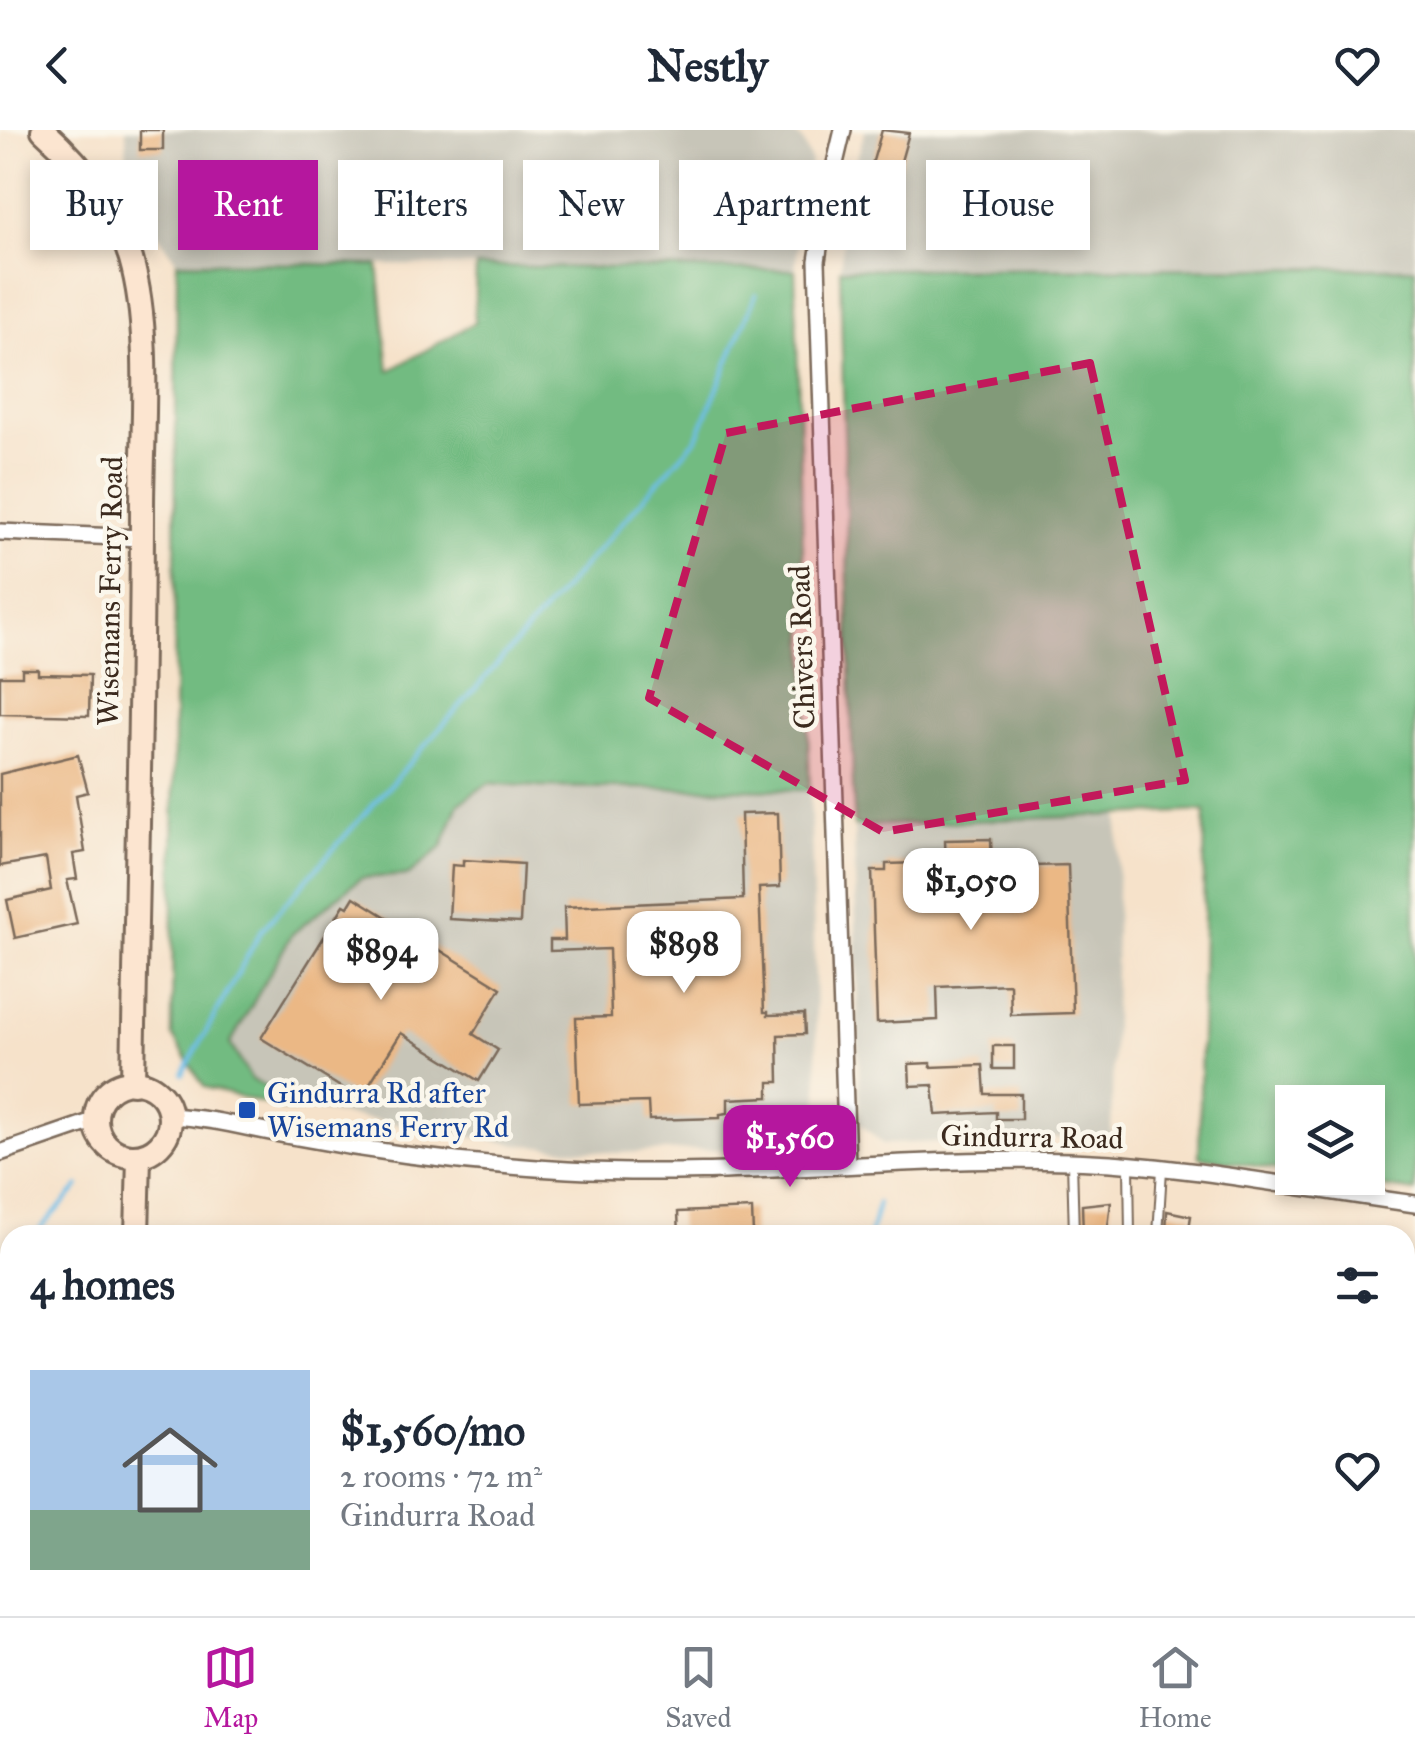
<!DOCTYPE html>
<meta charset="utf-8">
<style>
:root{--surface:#fff;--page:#f6f6f7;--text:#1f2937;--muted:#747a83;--line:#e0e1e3;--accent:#b5179e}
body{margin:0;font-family:"IM FELL Great Primer",serif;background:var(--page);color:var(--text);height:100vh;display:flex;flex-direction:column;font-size:38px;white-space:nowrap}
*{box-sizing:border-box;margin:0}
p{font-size:32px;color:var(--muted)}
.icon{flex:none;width:55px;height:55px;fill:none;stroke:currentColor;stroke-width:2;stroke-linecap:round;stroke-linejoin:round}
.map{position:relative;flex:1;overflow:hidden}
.sheet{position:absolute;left:0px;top:1095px;width:1415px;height:392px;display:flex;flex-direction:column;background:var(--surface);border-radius:30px 30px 0 0;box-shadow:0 5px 15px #0003}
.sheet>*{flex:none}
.top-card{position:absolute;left:30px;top:30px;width:1355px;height:90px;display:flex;gap:20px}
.fabs{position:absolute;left:1275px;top:955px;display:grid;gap:20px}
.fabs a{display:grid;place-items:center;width:110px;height:110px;border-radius:0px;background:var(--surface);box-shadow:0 5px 15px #0003;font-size:50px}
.price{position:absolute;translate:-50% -85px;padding:0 22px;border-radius:20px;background:#fff;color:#222;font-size:32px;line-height:65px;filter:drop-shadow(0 2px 5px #0008)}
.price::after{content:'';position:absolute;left:50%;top:60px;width:30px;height:22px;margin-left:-15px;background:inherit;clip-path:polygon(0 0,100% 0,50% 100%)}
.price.current{background:var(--accent);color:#fff}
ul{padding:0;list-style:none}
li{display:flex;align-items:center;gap:30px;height:250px;padding:0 30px}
li span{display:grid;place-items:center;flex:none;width:280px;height:200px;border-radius:0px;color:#555}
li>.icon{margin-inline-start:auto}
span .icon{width:120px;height:120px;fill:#fffc;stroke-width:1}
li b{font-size:42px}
h2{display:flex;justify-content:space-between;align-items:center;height:120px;padding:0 30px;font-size:42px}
.pill{padding:0 35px;border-radius:0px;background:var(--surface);box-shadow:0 5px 15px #0003;font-size:35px;line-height:90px}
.pill.current{background:var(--accent);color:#fff}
header{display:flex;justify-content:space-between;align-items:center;height:130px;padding:0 30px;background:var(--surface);font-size:45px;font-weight:700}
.tabs{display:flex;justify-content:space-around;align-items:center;height:140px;border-top:2px solid var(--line);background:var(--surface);font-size:28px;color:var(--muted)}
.tabs a{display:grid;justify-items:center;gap:5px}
.tabs .current{color:var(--accent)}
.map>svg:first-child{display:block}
.industrial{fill:#c7c5b8}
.forest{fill:#72bb81;stroke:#567250;stroke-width:2.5}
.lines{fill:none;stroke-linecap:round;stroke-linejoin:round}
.stream{stroke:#6ebfe9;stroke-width:4}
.building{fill:#ebb885}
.lane-casing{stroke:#7c6a5a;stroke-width:12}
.street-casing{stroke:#7c6a5a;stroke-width:20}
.secondary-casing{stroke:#7c6a5a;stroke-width:28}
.highway-casing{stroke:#7c6a5a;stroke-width:35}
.lane{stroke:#fff;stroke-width:8}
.street{stroke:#fff;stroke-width:15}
.secondary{stroke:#fce5d0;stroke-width:22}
.highway{stroke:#f8bd89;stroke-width:30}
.marked{fill:#c2185b;fill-opacity:0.2;stroke:#c2185b;stroke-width:8;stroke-dasharray:20 12;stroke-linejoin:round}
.transit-dot{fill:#1a4fb4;stroke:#fbf7ec;stroke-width:4}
.labels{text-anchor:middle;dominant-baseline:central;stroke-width:9;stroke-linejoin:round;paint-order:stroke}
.street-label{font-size:30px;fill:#3b2a1e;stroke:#fbf7ec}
.transit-label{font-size:30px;fill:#164399;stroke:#fbf7ec;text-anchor:start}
</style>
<header><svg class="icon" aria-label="back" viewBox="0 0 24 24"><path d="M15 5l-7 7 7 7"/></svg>Nestly<svg class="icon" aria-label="heart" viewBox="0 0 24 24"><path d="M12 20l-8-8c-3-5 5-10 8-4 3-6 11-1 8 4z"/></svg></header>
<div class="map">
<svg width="1415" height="1486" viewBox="0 0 1415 1486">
<rect width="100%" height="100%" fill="#fbf7ec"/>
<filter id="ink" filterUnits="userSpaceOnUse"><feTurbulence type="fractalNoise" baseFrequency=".01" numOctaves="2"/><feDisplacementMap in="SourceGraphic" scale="20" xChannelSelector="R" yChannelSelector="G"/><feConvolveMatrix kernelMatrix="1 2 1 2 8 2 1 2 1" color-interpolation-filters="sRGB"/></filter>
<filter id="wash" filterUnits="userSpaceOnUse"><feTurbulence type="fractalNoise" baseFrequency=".0048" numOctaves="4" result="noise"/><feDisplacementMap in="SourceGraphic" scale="40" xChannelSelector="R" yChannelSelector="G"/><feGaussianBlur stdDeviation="2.25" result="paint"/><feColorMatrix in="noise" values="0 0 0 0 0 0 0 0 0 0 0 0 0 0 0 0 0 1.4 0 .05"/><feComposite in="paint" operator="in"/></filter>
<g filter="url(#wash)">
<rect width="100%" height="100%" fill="#f6e2ca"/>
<!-- industrial -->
<g class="industrial">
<path d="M 126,0 L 785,0 L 801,8 L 811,31 L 801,85 L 795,140 L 177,132 L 127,57 Z"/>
<path d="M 865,0 L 1415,0 L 1415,138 L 840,139 L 849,57 Z"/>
<path d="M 489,653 L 539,657 L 810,660 L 819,994 L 798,1016 L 616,1023 L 515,1014 L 307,979 L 251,949 L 230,915 L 292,804 L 361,748 L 409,745 L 442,717 L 459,673 Z"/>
<path d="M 1119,685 L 1111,1010 L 1085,1007 L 883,1014 L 860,993 L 854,696 Z"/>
<path d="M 10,1179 L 10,1478 L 88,1478 L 88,1486 L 0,1486 L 0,1182 Z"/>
<rect x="164" y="1478" width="502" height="8"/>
</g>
<!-- forest -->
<g class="forest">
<path d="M 177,132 L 378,135 L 389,241 L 474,193 L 476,136 L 795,140 L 810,660 L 539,657 L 489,653 L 459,673 L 442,717 L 409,745 L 361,748 L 292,804 L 230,914 L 251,949 L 307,979 L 292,981 L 204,957 L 172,905 Z"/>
<path d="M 1415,138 L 1415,1062 L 1325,1048 L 1368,1048 L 1368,972 L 1292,972 L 1292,1042 L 1199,1027 L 1205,681 L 854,696 L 840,139 Z"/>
<path d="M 1415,1145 L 1415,1335 L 1405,1356 L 1405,1170 Z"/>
<path d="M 686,1478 L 826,1478 L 828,1486 L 686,1486 Z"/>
</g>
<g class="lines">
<!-- stream -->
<g class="stream">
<path d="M 183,944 L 261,801 L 697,308 L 756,164"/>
<path d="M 34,1105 L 79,1056"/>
<path d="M 870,1105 L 878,1073"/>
<path d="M 0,1143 L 10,1132"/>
<path d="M 773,1478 L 775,1486"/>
</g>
</g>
<g id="blocks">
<!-- building -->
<g class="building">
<rect x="140" y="0" width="23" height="20"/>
<path d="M 882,0 L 909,3 L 894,56 L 868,48 Z"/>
<path d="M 22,539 L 38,539 L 38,544 L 90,545 L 89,586 L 0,584 L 0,546 L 22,546 Z"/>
<path d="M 78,625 L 88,662 L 76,665 L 85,722 L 73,724 L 77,749 L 67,750 L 77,794 L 15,808 L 7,770 L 51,760 L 46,728 L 0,736 L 0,644 Z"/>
<path d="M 778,683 L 780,757 L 759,758 L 764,882 L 768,882 L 768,885 L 804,884 L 805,904 L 778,905 L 779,952 L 769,952 L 769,967 L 728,969 L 728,983 L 720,984 L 720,988 L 649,990 L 648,972 L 579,974 L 576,888 L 611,887 L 609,819 L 550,821 L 550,810 L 565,810 L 564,777 L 743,769 L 741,684 Z"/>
<path d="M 991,709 L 992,737 L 1068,735 L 1073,883 L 1011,885 L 1010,854 L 937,857 L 938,890 L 877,893 L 872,741 L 886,741 L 886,734 L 920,733 L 920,739 L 946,738 L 945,710 Z"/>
<path d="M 463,730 L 523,734 L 520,793 L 449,789 L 452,735 L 463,736 Z"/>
<path d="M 354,767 L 501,858 L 473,904 L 498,920 L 479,951 L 401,903 L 360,969 L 261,908 L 344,775 L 348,777 Z"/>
<rect x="993" y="916" width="21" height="23"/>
<path d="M 931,933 L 931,937 L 983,935 L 985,964 L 1021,964 L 1021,989 L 996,989 L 996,982 L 936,985 L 933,955 L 910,956 L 909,934 Z"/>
<path d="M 1111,1072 L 1107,1105 L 1083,1105 L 1082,1075 Z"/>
<path d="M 752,1079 L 753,1105 L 679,1105 L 678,1082 Z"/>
<path d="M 1167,1081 L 1191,1086 L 1188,1105 L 1166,1105 Z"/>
</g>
</g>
</g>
<g filter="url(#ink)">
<use href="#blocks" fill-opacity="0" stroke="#7c6a5a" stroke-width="2.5"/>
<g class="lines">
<!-- lane casing -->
<g class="lane-casing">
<g id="lane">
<path d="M 1072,1031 L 1074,1105"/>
<path d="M 1129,1036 L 1130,1105"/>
<path d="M 1158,1105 L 1162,1039"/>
<path d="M 1050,1484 L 1050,1478"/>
</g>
</g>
<!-- street casing -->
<g class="street-casing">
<g id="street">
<path d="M 843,0 L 827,67 L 817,131 L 847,1035"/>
<path d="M 0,402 L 142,408"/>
<path d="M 170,986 C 214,988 254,1000 297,1007 C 385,1024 478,1035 568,1040 C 735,1049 902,1026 1069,1031 C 1180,1034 1304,1059 1415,1074"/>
<path d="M 0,1023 L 96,990"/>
</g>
</g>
<!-- secondary casing -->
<g class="secondary-casing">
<g id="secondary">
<path d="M 43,0 C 82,35 116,78 131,129 C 152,203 142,300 142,378 C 142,569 136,761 133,953"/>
<circle cx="133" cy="989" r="37"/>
<path d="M 137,1105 L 139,1026"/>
<path d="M 128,1486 L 128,1478"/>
</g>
</g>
<!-- highway casing -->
<g class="highway-casing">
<g id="highway">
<path d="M 1405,1433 L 1415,1410"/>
<path d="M 1381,1486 L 1385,1478"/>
</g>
</g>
<!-- lane -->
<use href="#lane" class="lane"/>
<!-- street -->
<use href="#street" class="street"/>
<!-- secondary -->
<use href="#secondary" class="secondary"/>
<!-- highway -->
<use href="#highway" class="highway"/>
</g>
</g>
<!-- marked area -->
<path class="marked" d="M 1090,233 L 1185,650 L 883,702 L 649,568 L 726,303 Z"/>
<!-- markers -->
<rect class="transit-dot" x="237" y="970" width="20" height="20" rx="5"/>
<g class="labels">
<!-- street labels -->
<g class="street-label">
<text transform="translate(110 461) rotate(-89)">Wisemans Ferry Road</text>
<text transform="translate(802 517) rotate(-92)">Chivers Road</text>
<text transform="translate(1032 1007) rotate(1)">Gindurra Road</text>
</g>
<!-- transit labels -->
<g class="transit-label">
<text x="267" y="963">Gindurra Rd after<tspan x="267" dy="34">Wisemans Ferry Rd</tspan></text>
</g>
</g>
</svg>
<div class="fabs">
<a><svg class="icon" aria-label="layers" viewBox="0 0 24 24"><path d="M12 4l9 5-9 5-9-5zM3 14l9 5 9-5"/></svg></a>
</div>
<b class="price" style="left:971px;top:803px">$1,050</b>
<b class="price" style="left:684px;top:866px">$898</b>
<b class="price" style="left:381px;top:873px">$894</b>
<b class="price current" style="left:790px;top:1060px">$1,560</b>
<div class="top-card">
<a class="pill">Buy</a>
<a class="pill current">Rent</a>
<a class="pill">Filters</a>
<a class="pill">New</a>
<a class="pill">Apartment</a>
<a class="pill">House</a>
</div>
<section class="sheet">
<h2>4 homes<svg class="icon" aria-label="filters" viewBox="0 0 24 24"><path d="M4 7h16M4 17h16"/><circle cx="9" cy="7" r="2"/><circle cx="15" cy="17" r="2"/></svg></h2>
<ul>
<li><span style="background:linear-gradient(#a9c7e8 70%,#7fa58c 0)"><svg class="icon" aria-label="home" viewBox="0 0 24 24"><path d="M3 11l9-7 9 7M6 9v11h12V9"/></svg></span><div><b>$1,560/mo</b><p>2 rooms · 72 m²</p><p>Gindurra Road</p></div><svg class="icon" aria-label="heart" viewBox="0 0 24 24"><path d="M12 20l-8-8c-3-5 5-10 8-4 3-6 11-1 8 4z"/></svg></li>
</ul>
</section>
</div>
<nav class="tabs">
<a class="current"><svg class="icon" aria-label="map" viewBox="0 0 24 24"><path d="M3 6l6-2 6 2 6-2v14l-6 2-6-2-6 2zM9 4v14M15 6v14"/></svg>Map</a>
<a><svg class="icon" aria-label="saved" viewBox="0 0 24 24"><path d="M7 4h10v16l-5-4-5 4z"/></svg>Saved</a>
<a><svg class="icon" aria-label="home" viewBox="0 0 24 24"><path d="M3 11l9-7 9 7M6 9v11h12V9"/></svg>Home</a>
</nav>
